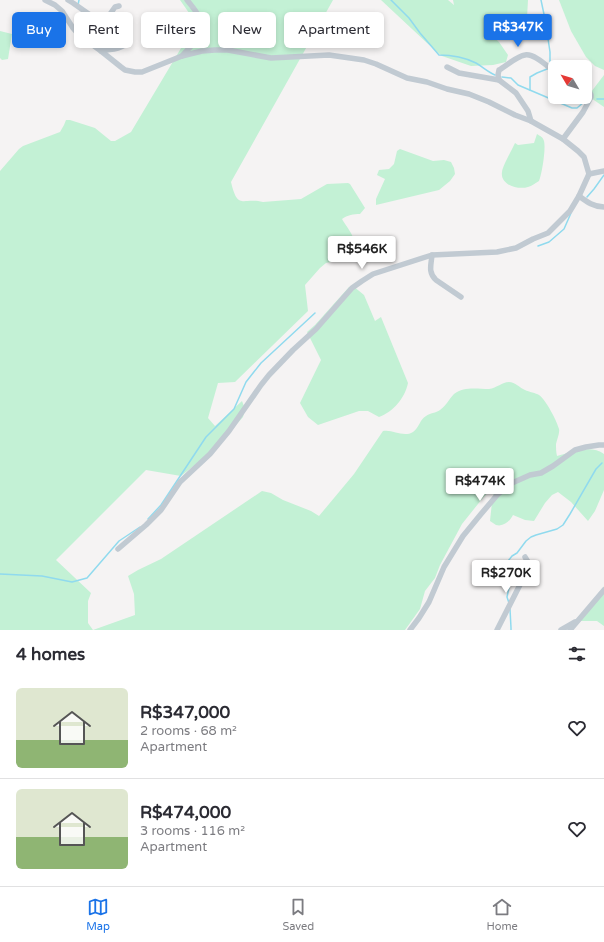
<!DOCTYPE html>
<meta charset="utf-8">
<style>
:root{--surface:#fff;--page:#f2f2f3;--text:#2b2b33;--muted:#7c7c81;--line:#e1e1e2;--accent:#1a73e8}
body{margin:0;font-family:"Varela Round",sans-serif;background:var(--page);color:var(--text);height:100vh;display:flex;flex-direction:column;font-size:15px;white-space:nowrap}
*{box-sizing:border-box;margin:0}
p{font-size:13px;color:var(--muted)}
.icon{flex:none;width:22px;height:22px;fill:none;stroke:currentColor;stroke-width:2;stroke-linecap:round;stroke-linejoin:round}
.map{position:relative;height:630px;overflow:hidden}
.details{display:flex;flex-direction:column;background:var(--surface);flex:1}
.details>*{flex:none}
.top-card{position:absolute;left:12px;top:12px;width:400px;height:36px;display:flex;gap:8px}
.needle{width:26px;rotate:308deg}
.fabs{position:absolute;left:548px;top:60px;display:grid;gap:8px}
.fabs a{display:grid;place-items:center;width:44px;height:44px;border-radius:6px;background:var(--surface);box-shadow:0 2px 6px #0003;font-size:20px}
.price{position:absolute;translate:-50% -34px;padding:0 9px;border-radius:4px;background:#fff;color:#222;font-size:13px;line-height:26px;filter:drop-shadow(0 1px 2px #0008)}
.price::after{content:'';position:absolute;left:50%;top:24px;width:12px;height:9px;margin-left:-6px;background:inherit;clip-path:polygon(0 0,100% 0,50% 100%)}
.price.selected{background:var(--accent);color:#fff}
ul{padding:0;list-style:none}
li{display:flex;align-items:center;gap:12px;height:100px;padding:0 16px}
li+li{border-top:1px solid var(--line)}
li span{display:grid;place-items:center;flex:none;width:112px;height:80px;border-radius:6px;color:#555}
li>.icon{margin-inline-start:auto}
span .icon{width:48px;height:48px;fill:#fffc;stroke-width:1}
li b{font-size:17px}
h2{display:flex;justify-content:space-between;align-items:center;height:48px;padding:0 16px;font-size:17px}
.chip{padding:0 14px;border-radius:6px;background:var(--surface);box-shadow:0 2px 6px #0003;font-size:14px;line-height:36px}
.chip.selected{background:var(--accent);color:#fff}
.tabs{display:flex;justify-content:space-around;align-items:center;height:56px;border-top:1px solid var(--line);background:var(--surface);font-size:11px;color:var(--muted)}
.tabs a{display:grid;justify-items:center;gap:2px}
.tabs .selected{color:var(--accent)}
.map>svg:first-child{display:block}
.green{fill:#c3f1d5}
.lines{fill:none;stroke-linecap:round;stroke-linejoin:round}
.stream{stroke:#90daee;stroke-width:1.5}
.minor{stroke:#c1cad2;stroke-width:5.5}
</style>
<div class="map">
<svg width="604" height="630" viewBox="0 0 604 630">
<rect width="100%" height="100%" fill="#f5f3f3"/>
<!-- green -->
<g class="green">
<path d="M 180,0 L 333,0 L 231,182 C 238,211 242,197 263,202 L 301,199 L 327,184 L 348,183 L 350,184 L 365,208 L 360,214 C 354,214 347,215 342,219 C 346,226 353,234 355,243 C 355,247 353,251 351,255 L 344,259 L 326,263 L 320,268 L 305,285 L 308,311 L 235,382 L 218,383 L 208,418 L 215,426 L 242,401 L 245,409 L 243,417 L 229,433 L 206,456 L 181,476 L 146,470 L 56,560 L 91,593 L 88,601 L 88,623 L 93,630 L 135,615 L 134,594 L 128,576 L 138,570 L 161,559 L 262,491 L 271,493 L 283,500 L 311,511 L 319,516 L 354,474 L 383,431 C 393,429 403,438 413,432 C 419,428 420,419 426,416 C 430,413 436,413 440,410 C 446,406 449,399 454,394 C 464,386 478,389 489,389 C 497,388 502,382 509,382 C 515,382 520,388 525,390 C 529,392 536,393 539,395 C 546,400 557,421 559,429 C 560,433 557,439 556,444 C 556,448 556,452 557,456 C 571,452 591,444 604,454 L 604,490 L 595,511 L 588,521 L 571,502 L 558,492 L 552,495 L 545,503 L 534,521 L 525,520 L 513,515 C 510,521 504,527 496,525 C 494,524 492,522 490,521 L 492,502 L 494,497 L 492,489 L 489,491 L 482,499 L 462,524 L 440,565 L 435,578 L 425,591 L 420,609 L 405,630 L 0,630 L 0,171 L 19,149 L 23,146 L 60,132 L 64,125 L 66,120 L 70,120 L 95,128 L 111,141 L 115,141 L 131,132 L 196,23 Z"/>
<path d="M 381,0 L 448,0 L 454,5 L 453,0 L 528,0 L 526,36 L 500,25 C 496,27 494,31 490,34 L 499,42 L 508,55 L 506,62 L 493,65 L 471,66 L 442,56 L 427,43 Z"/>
<path d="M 559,0 L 604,0 L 604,70 L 595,66 L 586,57 L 571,31 Z"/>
<path d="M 0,31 L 12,34 L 8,59 L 2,60 L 0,58 Z"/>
<path d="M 604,75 L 604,107 L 588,96 Z"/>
<path d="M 537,134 C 540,136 543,137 544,141 C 546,149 542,173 539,181 C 535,183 532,186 528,187 C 518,190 500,185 502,172 C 503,165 512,150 515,143 L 518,145 L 534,143 Z"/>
<path d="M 400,149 L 433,161 L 444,160 L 451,162 L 454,168 L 455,174 L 450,181 L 439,190 L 376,205 L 376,199 L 385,179 L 377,175 L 379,170 L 389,169 L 394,164 L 397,151 Z"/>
<path d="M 353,286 L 364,295 L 375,321 L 381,317 L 408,383 C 405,398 393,412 379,417 L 368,411 L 359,411 L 318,425 L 308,417 L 300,403 L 321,360 L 307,332 L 315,325 L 349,287 Z"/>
<path d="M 604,586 L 604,626 L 597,621 L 575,621 L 601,591 Z"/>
</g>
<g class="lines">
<!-- stream -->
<g class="stream">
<path d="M 391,0 L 409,18 L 420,33 L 439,55 C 451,55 466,58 476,63 C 483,67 488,72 495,75"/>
<path d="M 541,0 L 545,19 L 550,52 L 550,65"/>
<path d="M 78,5 L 79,0"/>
<path d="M 502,77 L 511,78 L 518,85 L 572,108 L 577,108 L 584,102 L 586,102"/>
<path d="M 530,90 L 530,77 L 537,73 L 547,69"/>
<path d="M 597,99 L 604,99"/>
<path d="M 587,197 L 594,189 L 604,175"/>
<path d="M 538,246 L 549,242 L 564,229 L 571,213"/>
<path d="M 148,519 L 161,505 L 206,437 L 234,409 L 246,382 L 261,363 L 315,313"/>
<path d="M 0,574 L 42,576 L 72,582 L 87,578 L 119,541 L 140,527"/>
<path d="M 509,603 L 507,597 L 510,583 L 498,577 L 497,572 L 499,569 L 505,565 L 512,556 L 517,553 L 526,541 L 531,537 L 536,535 L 557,529 L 563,525 L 570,514 L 596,469 L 602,463"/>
<path d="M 510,609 L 511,628 L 511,630"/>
</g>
<!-- minor -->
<g class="minor">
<path d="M 45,0 L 55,5 L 62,11 L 73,28 L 79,35 L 101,51 L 121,67 L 125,70 L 135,72 L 142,72 L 182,56 L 202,51 L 215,50 L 228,50 L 271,58 L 329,55 L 364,60 L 376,64 L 407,78 L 427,82 L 447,89 L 469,94 L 489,102 L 515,115 L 531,121 L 563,139 L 578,151 L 584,157 L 589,174 L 579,196 L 570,211 L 548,233 L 533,239 L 516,248 L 497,252 L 432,255 L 373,274 L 362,281 L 352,288 L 316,329 L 293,350 L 269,375 L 261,385 L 229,431 L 210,454 L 180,482 L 161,510 L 146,525 L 118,549"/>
<path d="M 68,0 L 73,3 L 103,24 L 124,44 L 123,46 C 117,50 109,49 101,51"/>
<path d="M 103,24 L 115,7 L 119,6"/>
<path d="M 182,56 C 188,49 204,34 203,25 C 201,17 192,6 187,0"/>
<path d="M 447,67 L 459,73 L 499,80 L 516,93 L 528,111 L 531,121"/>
<path d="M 499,80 L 498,75 L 499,70 C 506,66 517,56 525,55 C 534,53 548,67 555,72"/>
<path d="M 563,139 L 583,112 L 591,97 L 591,95 L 590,93 L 585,91"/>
<path d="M 589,174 L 604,171"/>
<path d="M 579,196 C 587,202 594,207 604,207"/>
<path d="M 432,255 C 431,265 428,273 436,280 L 461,297"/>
<path d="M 410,630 L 419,618 L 429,602 L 444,567 L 463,536 L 481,514 L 498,494 L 512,483 L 530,475 L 541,473 L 553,466 L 575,450 L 586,447 L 599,445 L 604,445"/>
<path d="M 497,630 L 529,567 L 528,562 L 525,557"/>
<path d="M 561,630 L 575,622"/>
<path d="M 570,630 L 604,590"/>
</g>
</g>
</svg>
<div class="fabs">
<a><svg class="needle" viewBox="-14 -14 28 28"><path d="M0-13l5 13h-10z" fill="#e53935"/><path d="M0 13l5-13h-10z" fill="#7c7c81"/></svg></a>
</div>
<b class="price selected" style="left:518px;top:48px">R$347K</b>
<b class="price" style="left:362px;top:270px">R$546K</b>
<b class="price" style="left:480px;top:502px">R$474K</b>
<b class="price" style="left:506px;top:594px">R$270K</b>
<div class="top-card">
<a class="chip selected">Buy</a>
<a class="chip">Rent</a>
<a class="chip">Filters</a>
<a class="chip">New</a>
<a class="chip">Apartment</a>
</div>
</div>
<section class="details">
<h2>4 homes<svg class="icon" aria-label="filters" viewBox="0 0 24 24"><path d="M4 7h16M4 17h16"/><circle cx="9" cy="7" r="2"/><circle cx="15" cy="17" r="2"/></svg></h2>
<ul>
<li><span style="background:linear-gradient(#dfe7d0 65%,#8fb573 0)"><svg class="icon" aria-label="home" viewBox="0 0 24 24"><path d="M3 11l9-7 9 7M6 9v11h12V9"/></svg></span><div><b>R$347,000</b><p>2 rooms · 68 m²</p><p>Apartment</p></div><svg class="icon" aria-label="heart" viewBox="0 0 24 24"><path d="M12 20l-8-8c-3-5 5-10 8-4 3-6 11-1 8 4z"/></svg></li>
<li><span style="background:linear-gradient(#dfe7d0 60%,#8fb573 0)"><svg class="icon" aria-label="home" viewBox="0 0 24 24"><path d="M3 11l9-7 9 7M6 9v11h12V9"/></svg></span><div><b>R$474,000</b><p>3 rooms · 116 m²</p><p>Apartment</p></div><svg class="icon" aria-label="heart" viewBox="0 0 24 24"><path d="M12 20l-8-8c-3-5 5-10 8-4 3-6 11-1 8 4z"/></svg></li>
</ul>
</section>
<nav class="tabs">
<a class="selected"><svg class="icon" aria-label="map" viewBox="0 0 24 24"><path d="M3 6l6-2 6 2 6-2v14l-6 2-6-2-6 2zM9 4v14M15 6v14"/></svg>Map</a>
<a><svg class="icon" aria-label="saved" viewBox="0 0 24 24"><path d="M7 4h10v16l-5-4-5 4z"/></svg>Saved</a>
<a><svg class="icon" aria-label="home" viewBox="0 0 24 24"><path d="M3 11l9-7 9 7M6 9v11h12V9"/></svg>Home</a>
</nav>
